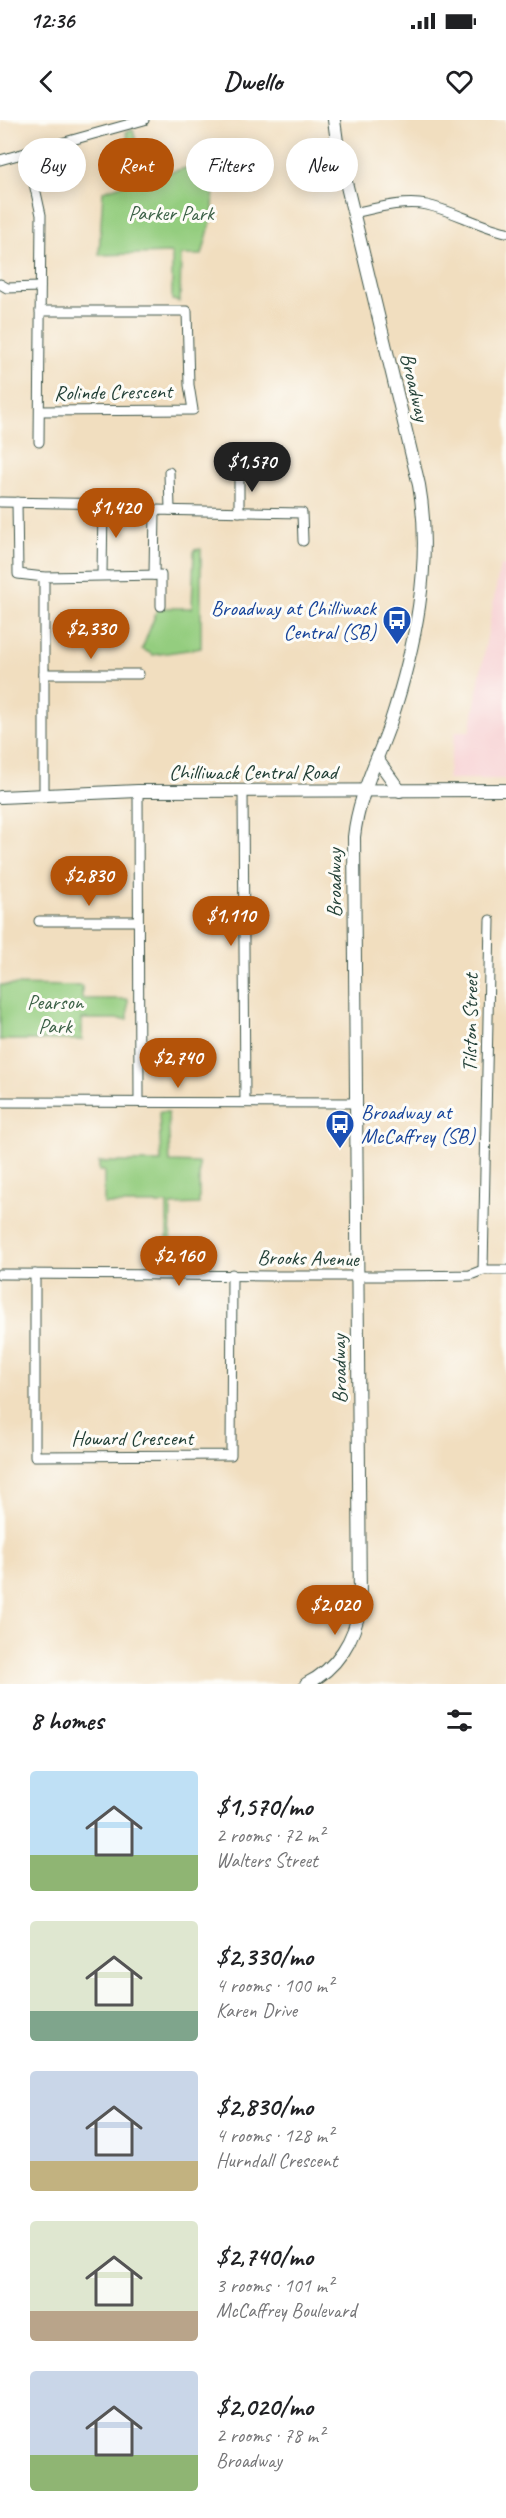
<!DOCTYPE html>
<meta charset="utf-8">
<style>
:root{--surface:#fff;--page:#f6f6f6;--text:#202124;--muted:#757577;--accent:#b45309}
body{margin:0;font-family:Caveat,sans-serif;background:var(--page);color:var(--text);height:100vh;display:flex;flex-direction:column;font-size:22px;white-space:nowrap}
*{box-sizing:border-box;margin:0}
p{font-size:20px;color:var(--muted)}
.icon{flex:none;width:33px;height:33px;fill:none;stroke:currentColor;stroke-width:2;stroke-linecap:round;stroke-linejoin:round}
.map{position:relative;height:1564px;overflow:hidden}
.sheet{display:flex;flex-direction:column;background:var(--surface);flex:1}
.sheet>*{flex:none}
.top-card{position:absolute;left:18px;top:18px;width:471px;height:54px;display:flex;gap:12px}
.price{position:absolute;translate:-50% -51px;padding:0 14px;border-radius:21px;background:var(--accent);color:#fff;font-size:20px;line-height:39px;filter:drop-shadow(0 2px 3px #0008)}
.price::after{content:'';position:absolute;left:50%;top:36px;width:18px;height:14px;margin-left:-9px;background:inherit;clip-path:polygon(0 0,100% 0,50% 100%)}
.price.selected{background:#222;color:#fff}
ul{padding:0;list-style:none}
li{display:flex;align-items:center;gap:18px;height:150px;padding:0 30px}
li span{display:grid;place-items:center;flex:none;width:168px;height:120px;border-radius:6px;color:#555}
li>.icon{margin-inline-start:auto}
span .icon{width:72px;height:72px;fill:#fffc;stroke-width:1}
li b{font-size:26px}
h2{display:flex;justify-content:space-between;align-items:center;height:72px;padding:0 30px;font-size:26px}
.chip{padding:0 21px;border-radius:27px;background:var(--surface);box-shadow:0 3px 15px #0003;font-size:21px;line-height:54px}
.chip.selected{background:var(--accent);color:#fff}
.status{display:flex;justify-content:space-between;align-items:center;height:42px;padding:0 30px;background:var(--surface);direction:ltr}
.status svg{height:16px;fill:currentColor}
header{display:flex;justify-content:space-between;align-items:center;height:78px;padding:0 30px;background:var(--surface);font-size:27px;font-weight:600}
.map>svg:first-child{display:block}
.built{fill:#f7cfd2}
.green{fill:#94cd7f;stroke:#5a855a;stroke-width:1.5}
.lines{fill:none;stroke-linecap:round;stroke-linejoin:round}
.minor-casing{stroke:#3e5549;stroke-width:11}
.tertiary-casing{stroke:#3e5549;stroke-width:14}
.minor{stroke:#fff;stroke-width:9}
.tertiary{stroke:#fff;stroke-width:12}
.labels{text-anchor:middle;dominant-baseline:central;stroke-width:6;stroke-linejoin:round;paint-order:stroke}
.park-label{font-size:21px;fill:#3c6147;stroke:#fdfcf7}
.street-label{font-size:21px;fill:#1f3d34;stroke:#fdfcf7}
.transit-label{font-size:21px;fill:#164399;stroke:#fdfcf7;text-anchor:end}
</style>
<div class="status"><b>12:36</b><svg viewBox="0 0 49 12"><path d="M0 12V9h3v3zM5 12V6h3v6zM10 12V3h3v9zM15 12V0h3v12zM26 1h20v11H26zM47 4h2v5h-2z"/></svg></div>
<header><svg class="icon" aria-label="back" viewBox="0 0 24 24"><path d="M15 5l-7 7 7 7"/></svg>Dwello<svg class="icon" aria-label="heart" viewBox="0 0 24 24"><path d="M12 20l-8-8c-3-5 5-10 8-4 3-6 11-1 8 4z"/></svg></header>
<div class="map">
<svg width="506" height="1564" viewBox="0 0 506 1564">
<rect width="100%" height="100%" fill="#fdfcf7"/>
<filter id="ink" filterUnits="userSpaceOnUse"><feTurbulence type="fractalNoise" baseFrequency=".0167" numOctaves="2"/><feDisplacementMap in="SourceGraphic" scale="12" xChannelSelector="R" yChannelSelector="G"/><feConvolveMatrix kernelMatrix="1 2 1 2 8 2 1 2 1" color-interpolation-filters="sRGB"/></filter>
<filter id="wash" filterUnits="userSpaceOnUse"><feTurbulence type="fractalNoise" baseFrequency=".008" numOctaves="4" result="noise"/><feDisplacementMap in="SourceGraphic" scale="24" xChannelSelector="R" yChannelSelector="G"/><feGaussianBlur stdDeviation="1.35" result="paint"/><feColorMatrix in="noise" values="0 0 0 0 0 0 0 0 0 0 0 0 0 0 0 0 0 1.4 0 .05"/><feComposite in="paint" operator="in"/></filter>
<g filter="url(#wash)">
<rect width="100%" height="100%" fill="#f1debf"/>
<!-- built -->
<path class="built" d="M 500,445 L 506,445 L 506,659 L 447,659 L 456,611 L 470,611 Z"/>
<!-- green -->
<g class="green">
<path d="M 133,10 L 146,58 L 194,46 L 214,55 L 213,94 L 202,135 L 181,135 L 180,182 L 172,180 L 172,133 L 99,135 L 103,71 L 137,60 L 126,12 Z"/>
<path d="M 201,429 L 201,528 L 153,535 L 142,529 L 158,488 L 192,488 L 194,430 Z"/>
<path d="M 0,865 L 82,866 L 82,879 L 128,879 L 128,899 L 82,899 L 82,920 L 0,920 Z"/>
<path d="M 159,992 L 168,992 L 170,1042 L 199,1043 L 199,1084 L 171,1085 L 170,1138 L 167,1138 L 167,1084 L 104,1084 L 104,1051 L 99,1051 L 99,1042 L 161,1042 Z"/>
</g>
</g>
<g filter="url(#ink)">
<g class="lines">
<!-- minor casing -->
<g class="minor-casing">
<g id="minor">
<path d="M 27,32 L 41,95 L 39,322"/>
<path d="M 0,40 L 144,0"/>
<path d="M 354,93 C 376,88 404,80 427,85 C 454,91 478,106 506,112"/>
<path d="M 0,164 L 7,168 L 40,167"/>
<path d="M 40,291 L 193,290 L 189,265 L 187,191 L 40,191"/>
<path d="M 169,352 L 170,390"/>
<path d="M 239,356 L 239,392"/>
<path d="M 0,382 L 122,384"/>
<path d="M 17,382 L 18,454 L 44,457 L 161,455 L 161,486"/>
<path d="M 102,455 L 103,383"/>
<path d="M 154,455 L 155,390 L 302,393 L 303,421"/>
<path d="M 44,457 L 44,677"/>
<path d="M 44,554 L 139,554"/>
<path d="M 138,671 L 139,982"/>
<path d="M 243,672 L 245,982"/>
<path d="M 39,801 L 138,801"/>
<path d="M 0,982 L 356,983"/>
<path d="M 483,1150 L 490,800"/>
<path d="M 0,1154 C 157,1154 313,1158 470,1155 L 483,1150 L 506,1150"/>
<path d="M 35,1154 L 35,1336 L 231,1335 L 232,1154"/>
</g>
</g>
<!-- tertiary casing -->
<g class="tertiary-casing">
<g id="tertiary">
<path d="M 377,639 L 400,671"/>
<path d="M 0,677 L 138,671 L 506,670"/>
<path d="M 306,1564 C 337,1549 355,1519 360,1486 L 354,717 C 358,677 377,641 390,604 C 415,528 433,444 419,365 L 338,29 L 334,0"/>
</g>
</g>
<!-- minor -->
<use href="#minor" class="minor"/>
<!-- tertiary -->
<use href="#tertiary" class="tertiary"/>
</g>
</g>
<!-- icons -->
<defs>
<g id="bus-pin" transform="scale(1.5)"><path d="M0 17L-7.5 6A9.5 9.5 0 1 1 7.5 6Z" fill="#1a4fb4" stroke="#fdfcf7"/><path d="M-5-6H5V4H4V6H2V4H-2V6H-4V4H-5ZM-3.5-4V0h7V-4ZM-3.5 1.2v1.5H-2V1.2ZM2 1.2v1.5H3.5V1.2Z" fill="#fff"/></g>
</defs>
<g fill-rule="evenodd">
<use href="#bus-pin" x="397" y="500"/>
<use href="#bus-pin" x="340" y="1004"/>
</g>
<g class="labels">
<!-- park labels -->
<g class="park-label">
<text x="171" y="93">Parker Park</text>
<text x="55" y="882">Pearson<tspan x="55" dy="24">Park</tspan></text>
</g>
<!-- street labels -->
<g class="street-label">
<text transform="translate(415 267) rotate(77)">Broadway</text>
<text transform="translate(113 272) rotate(-1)">Rolinde Crescent</text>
<text x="253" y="652">Chilliwack Central Road</text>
<text transform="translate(334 763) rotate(-90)">Broadway</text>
<text transform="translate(470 903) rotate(-89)">Tilston Street</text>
<text transform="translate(308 1138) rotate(1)">Brooks Avenue</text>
<text transform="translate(339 1249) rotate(-91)">Broadway</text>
<text x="132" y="1318">Howard Crescent</text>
</g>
<!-- transit labels -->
<g class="transit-label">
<text x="376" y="488">Broadway at Chilliwack<tspan x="376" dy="24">Central (SB)</tspan></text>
<text x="361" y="992" text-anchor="start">Broadway at<tspan x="361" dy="24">McCaffrey (SB)</tspan></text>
</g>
</g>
</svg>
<b class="price selected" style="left:252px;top:373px">$1,570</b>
<b class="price" style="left:116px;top:419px">$1,420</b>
<b class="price" style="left:91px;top:540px">$2,330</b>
<b class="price" style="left:89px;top:787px">$2,830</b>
<b class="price" style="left:231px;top:827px">$1,110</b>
<b class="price" style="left:178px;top:969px">$2,740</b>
<b class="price" style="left:179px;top:1167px">$2,160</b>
<b class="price" style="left:335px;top:1516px">$2,020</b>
<div class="top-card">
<a class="chip">Buy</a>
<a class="chip selected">Rent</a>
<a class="chip">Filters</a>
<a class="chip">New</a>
</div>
</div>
<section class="sheet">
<h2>8 homes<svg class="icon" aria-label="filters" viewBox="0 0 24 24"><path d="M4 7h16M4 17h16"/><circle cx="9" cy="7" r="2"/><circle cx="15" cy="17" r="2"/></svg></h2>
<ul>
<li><span style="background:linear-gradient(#bfe0f5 70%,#8fb573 0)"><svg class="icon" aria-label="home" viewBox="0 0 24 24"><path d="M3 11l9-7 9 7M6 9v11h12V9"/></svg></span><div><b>$1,570/mo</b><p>2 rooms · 72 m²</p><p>Walters Street</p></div></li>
<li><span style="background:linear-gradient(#dfe7d0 75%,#7fa58c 0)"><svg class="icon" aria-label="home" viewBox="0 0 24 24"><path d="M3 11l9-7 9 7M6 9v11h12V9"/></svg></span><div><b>$2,330/mo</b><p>4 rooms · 100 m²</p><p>Karen Drive</p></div></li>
<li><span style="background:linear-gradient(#c9d6e8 75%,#c2b280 0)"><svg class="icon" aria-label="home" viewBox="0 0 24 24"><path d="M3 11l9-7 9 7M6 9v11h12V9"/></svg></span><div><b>$2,830/mo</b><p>4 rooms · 128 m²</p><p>Hurndall Crescent</p></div></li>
<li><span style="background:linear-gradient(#dfe7d0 75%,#b9a48a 0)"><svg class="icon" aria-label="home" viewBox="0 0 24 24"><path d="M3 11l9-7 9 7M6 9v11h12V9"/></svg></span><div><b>$2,740/mo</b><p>3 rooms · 101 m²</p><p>McCaffrey Boulevard</p></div></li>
<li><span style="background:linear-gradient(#c9d6e8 70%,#8fb573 0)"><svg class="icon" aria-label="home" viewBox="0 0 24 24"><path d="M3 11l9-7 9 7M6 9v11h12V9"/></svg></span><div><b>$2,020/mo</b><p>2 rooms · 78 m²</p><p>Broadway</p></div></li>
</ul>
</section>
